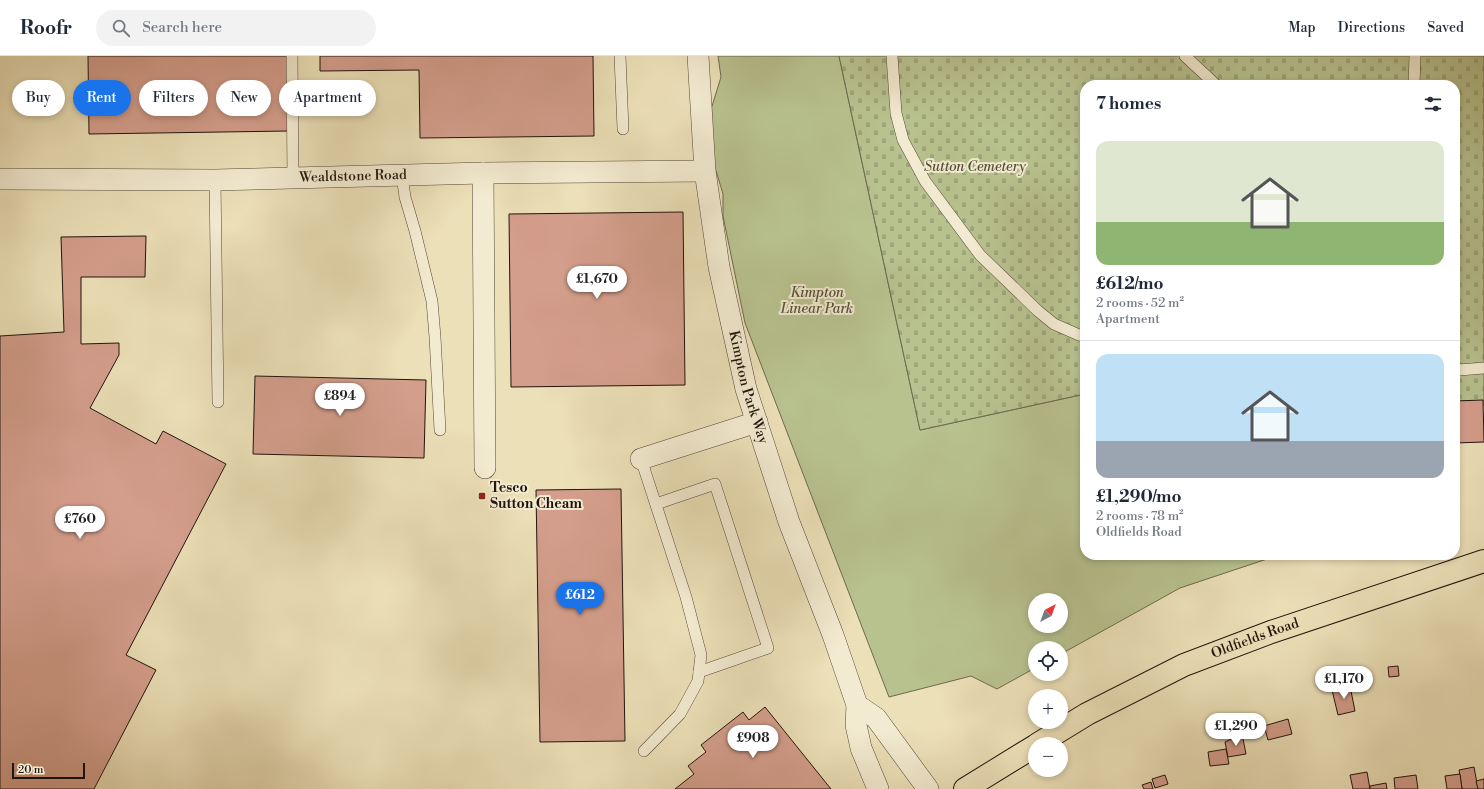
<!DOCTYPE html>
<meta charset="utf-8">
<style>
:root{--surface:#fff;--page:#f2f2f3;--text:#1f2937;--muted:#747a83;--line:#e0e1e3;--accent:#1a73e8}
body{margin:0;font-family:"Libre Bodoni",serif;background:var(--page);color:var(--text);height:100vh;display:flex;flex-direction:column;font-size:15px;white-space:nowrap}
*{box-sizing:border-box;margin:0}
p{font-size:13px;color:var(--muted)}
.icon{flex:none;width:22px;height:22px;fill:none;stroke:currentColor;stroke-width:2;stroke-linecap:round;stroke-linejoin:round}
.map{position:relative;flex:1;overflow:hidden}
.sheet{position:absolute;left:1080px;top:24px;width:380px;height:480px;display:flex;flex-direction:column;background:var(--surface);border-radius:16px;box-shadow:0 2px 6px #0003}
.sheet>*{flex:none}
.banner{position:absolute;left:12px;top:24px;width:380px;height:36px;display:flex;gap:8px}
.needle{width:26px;rotate:41deg}
.tools{position:absolute;left:1028px;top:537px;display:grid;gap:8px}
.tools a{display:grid;place-items:center;width:40px;height:40px;border-radius:50%;background:var(--surface);box-shadow:0 2px 6px #0003;font-size:20px}
.scale{position:absolute;left:12px;bottom:10px;width:73px;box-sizing:border-box;padding-left:4px;border:2px solid #21140d;border-top:0;font-size:11px;line-height:14px;white-space:nowrap;color:#21140d;-webkit-text-stroke:3px #f3ebd1;paint-order:stroke}
.price{position:absolute;translate:-50% -34px;padding:0 9px;border-radius:14px;background:#fff;color:#222;font-size:13px;line-height:26px;filter:drop-shadow(0 1px 2px #0008)}
.price::after{content:'';position:absolute;left:50%;top:24px;width:12px;height:9px;margin-left:-6px;background:inherit;clip-path:polygon(0 0,100% 0,50% 100%)}
.price.selected{background:var(--accent);color:#fff}
ul{padding:0;list-style:none}
li{display:grid;align-content:center;gap:8px;height:212px;padding:0 16px}
li+li{border-top:1px solid var(--line)}
li span{display:grid;place-items:center;height:124px;border-radius:12px;color:#555}
li>.icon{margin-inline-start:auto}
span .icon{width:72px;height:72px;fill:#fffc;stroke-width:1}
li b{font-size:17px}
h2{display:flex;justify-content:space-between;align-items:center;height:48px;padding:0 16px;font-size:17px}
.tag{padding:0 14px;border-radius:18px;background:var(--surface);box-shadow:0 2px 6px #0003;font-size:14px;line-height:36px}
.tag.selected{background:var(--accent);color:#fff}
header{display:flex;align-items:center;gap:24px;box-sizing:border-box;height:56px;padding:0 20px;background:var(--surface);border-bottom:1px solid var(--line)}
header strong{font-size:19px}
nav{display:flex;gap:22px;margin-inline-start:auto;font-size:14px}
.search{width:280px;height:36px;background:var(--page);display:flex;align-items:center;gap:10px;box-sizing:border-box;padding:0 14px;border-radius:22px;color:var(--muted);font-size:15px}
.map>svg:first-child{display:block}
.green{fill:#b8c28f;stroke:#6c6b4e;fill-rule:evenodd}
.cemetery{fill:url(#cemetery-stones);stroke:#6c6b4e}
.building{fill:#d49e8c;stroke:#21140d}
.lines{fill:none;stroke-linecap:round;stroke-linejoin:round}
.lane-casing{stroke:#544738;stroke-width:12}
.street-casing{stroke:#544738;stroke-width:22}
.highway-casing{stroke:#21140d;stroke-width:24}
.lane{stroke:#f3ebd1;stroke-width:11}
.street{stroke:#f3ebd1;stroke-width:21}
.highway{stroke:#ece0b8;stroke-width:22}
.poi-dot{fill:#8f2418;stroke:#f3ebd1;stroke-width:1.5}
.labels{text-anchor:middle;dominant-baseline:central;stroke-width:4;stroke-linejoin:round;paint-order:stroke}
.park-label{font-size:14px;font-style:italic;fill:#56513a;stroke:#f3ebd1}
.street-label{font-size:14px;fill:#21140d;stroke:#f3ebd1}
.poi-label{font-size:14px;font-weight:bold;fill:#21140d;stroke:#f3ebd1;text-anchor:start}
</style>
<header>
<strong>Roofr</strong>
<div class="search"><svg class="icon" aria-label="search" viewBox="0 0 24 24"><circle cx="10" cy="10" r="6"/><path d="M15 15l6 6"/></svg>Search here</div>
<nav><a>Map</a><a>Directions</a><a>Saved</a></nav>
</header>
<div class="map">
<svg width="1484" height="733" viewBox="0 0 1484 733">
<defs>
<pattern id="cemetery-stones" width="16" height="16" patternUnits="userSpaceOnUse"><rect width="16" height="16" fill="#b8c28f"/><path d="M2 7V4a2 2 0 0 1 4 0v3zM10 15v-3a2 2 0 0 1 4 0v3z" fill="#9ea67a"/></pattern>
</defs>
<rect width="100%" height="100%" fill="#ece0b8"/>
<filter id="stains"><feTurbulence type="fractalNoise" baseFrequency=".005" numOctaves="4"/><feColorMatrix values="0 0 0 0 .2 0 0 0 0 .09 0 0 0 0 .02 0 0 0 .5 -.17"/></filter>
<radialGradient id="worn" r=".72"><stop offset=".6" stop-color="#630" stop-opacity="0"/><stop offset="1" stop-color="#630" stop-opacity=".3"/></radialGradient>
<!-- green -->
<path class="green" d="M 718,0 L 839,0 L 920,374 L 1085,338 L 1085,499 L 1279,499 L 1180,532 L 1061,598 L 1061,592 L 1035,592 L 1035,612 L 997,633 L 971,620 L 889,641 L 745,267 L 723,160 L 723,138 L 714,108 L 708,63 L 721,21 ZM 1035,544 L 1061,544 L 1061,570 L 1035,570 Z"/>
<!-- cemetery -->
<path class="cemetery" d="M 839,0 L 1484,0 L 1484,349 L 1455,351 L 1455,29 L 1085,29 L 1085,338 L 920,374 Z"/>
<!-- building -->
<g class="building">
<path d="M 88,0 L 287,0 L 289,75 L 89,78 Z"/>
<path d="M 320,0 L 593,0 L 594,80 L 420,82 L 419,14 L 320,15 Z"/>
<path d="M 683,156 L 685,329 L 511,331 L 509,158 Z"/>
<path d="M 146,180 L 145,221 L 81,221 L 81,288 L 119,287 L 119,299 L 90,352 L 156,388 L 163,375 L 226,408 L 126,599 L 156,614 L 94,733 L 0,733 L 0,280 L 64,276 L 61,181 Z"/>
<path d="M 255,320 L 426,324 L 424,402 L 253,398 Z"/>
<path d="M 1483,344 L 1484,386 L 1455,387 L 1455,345 Z"/>
<path d="M 621,433 L 625,685 L 540,686 L 536,434 Z"/>
<path d="M 1398,610 L 1399,620 L 1389,621 L 1388,611 Z"/>
<path d="M 1350,630 L 1355,655 L 1338,659 L 1332,634 Z"/>
<path d="M 765,651 L 831,733 L 675,733 L 694,718 L 688,710 L 706,696 L 701,689 L 743,656 L 749,664 Z"/>
<path d="M 1288,663 L 1292,678 L 1268,684 L 1264,670 Z"/>
<path d="M 1242,678 L 1246,698 L 1228,701 L 1225,686 Z"/>
<path d="M 1226,693 L 1229,708 L 1210,710 L 1208,696 Z"/>
<path d="M 1474,711 L 1478,733 L 1462,733 L 1459,714 Z"/>
<path d="M 1367,716 L 1370,733 L 1353,733 L 1350,719 Z"/>
<path d="M 1460,718 L 1462,733 L 1447,733 L 1445,720 Z"/>
<path d="M 1165,719 L 1168,728 L 1155,732 L 1152,723 Z"/>
<path d="M 1416,719 L 1418,733 L 1395,733 L 1394,722 Z"/>
<path d="M 1484,723 L 1484,733 L 1478,733 L 1476,725 Z"/>
<path d="M 1151,726 L 1153,733 L 1144,733 L 1142,729 Z"/>
<path d="M 1386,727 L 1387,733 L 1370,733 L 1370,730 Z"/>
</g>
<g class="lines">
<!-- lane casing -->
<g class="lane-casing">
<g id="lane">
<path d="M 292,0 L 293,123"/>
<path d="M 620,0 L 623,73"/>
<path d="M 892,0 L 896,57 L 903,84 L 925,125 L 980,199 L 1038,255 L 1054,268 L 1079,279 L 1085,280"/>
<path d="M 1185,0 L 1216,29"/>
<path d="M 1414,29 L 1415,0"/>
<path d="M 402,120 L 405,141 L 415,175 L 432,245 L 435,281 L 440,374"/>
<path d="M 215,124 L 218,346"/>
<path d="M 1455,311 L 1459,314 L 1484,312"/>
<path d="M 641,403 L 686,541 L 701,599 L 698,625 L 680,658 L 644,695"/>
<path d="M 656,448 L 715,428 L 768,592 L 699,616"/>
</g>
</g>
<!-- street casing -->
<g class="street-casing">
<g id="street">
<path id="s1" d="M 698,0 L 705,115 L 719,211 L 746,333 L 789,466 L 833,579 L 857,649 L 856,669 L 861,692 L 878,733"/>
<path d="M 483,117 L 485,412"/>
<path id="s2" d="M 0,123 L 215,124 L 483,117 L 705,115"/>
<path d="M 641,403 L 757,366"/>
<path d="M 857,649 L 876,662 L 928,733"/>
</g>
</g>
<!-- highway casing -->
<g class="highway-casing">
<g id="highway">
<path id="s3" d="M 1038,688 L 1087,658 L 1184,609 L 1271,576 L 1484,505"/>
<path d="M 965,733 L 1035,690"/>
</g>
</g>
<!-- lane -->
<use href="#lane" class="lane"/>
<!-- street -->
<use href="#street" class="street"/>
<!-- highway -->
<use href="#highway" class="highway"/>
</g>
<!-- markers -->
<rect class="poi-dot" x="478" y="436" width="8" height="8" rx="2"/>
<g class="labels">
<!-- park labels -->
<g class="park-label">
<text x="975" y="111">Sutton Cemetery</text>
<text x="817" y="237">Kimpton<tspan x="817" dy="16">Linear Park</tspan></text>
</g>
<!-- street labels -->
<g class="street-label">
<text stroke="none"><textPath href="#s2" startOffset="353">Wealdstone Road</textPath></text>
<text stroke="none"><textPath href="#s1" startOffset="336">Kimpton Park Way</textPath></text>
<text stroke="none"><textPath href="#s3" startOffset="242">Oldfields Road</textPath></text>
</g>
<!-- poi labels -->
<g class="poi-label">
<text x="490" y="432">Tesco<tspan x="490" dy="16">Sutton Cheam</tspan></text>
</g>
</g>
<rect width="100%" height="100%" filter="url(#stains)"/>
<rect width="100%" height="100%" fill="url(#worn)"/>
</svg>
<div class="tools">
<a><svg class="needle" viewBox="-14 -14 28 28"><path d="M0-13l5 13h-10z" fill="#e53935"/><path d="M0 13l5-13h-10z" fill="#747a83"/></svg></a>
<a><svg class="icon" aria-label="locate" viewBox="0 0 24 24"><circle cx="12" cy="12" r="6"/><path d="M12 2v4M12 18v4M2 12h4M18 12h4"/></svg></a>
<a>+</a>
<a>−</a>
</div>
<div class="scale">20 m</div>
<b class="price" style="left:597px;top:244px">£1,670</b>
<b class="price" style="left:340px;top:361px">£894</b>
<b class="price" style="left:80px;top:484px">£760</b>
<b class="price selected" style="left:580px;top:560px">£612</b>
<b class="price" style="left:1344px;top:644px">£1,170</b>
<b class="price" style="left:1236px;top:691px">£1,290</b>
<b class="price" style="left:753px;top:703px">£908</b>
<div class="banner">
<a class="tag">Buy</a>
<a class="tag selected">Rent</a>
<a class="tag">Filters</a>
<a class="tag">New</a>
<a class="tag">Apartment</a>
</div>
<section class="sheet">
<h2>7 homes<svg class="icon" aria-label="filters" viewBox="0 0 24 24"><path d="M4 7h16M4 17h16"/><circle cx="9" cy="7" r="2"/><circle cx="15" cy="17" r="2"/></svg></h2>
<ul>
<li><span style="background:linear-gradient(#dfe7d0 65%,#8fb573 0)"><svg class="icon" aria-label="home" viewBox="0 0 24 24"><path d="M3 11l9-7 9 7M6 9v11h12V9"/></svg></span><div><b>£612/mo</b><p>2 rooms · 52 m²</p><p>Apartment</p></div></li>
<li><span style="background:linear-gradient(#bfe0f5 70%,#9aa5b1 0)"><svg class="icon" aria-label="home" viewBox="0 0 24 24"><path d="M3 11l9-7 9 7M6 9v11h12V9"/></svg></span><div><b>£1,290/mo</b><p>2 rooms · 78 m²</p><p>Oldfields Road</p></div></li>
</ul>
</section>
</div>
